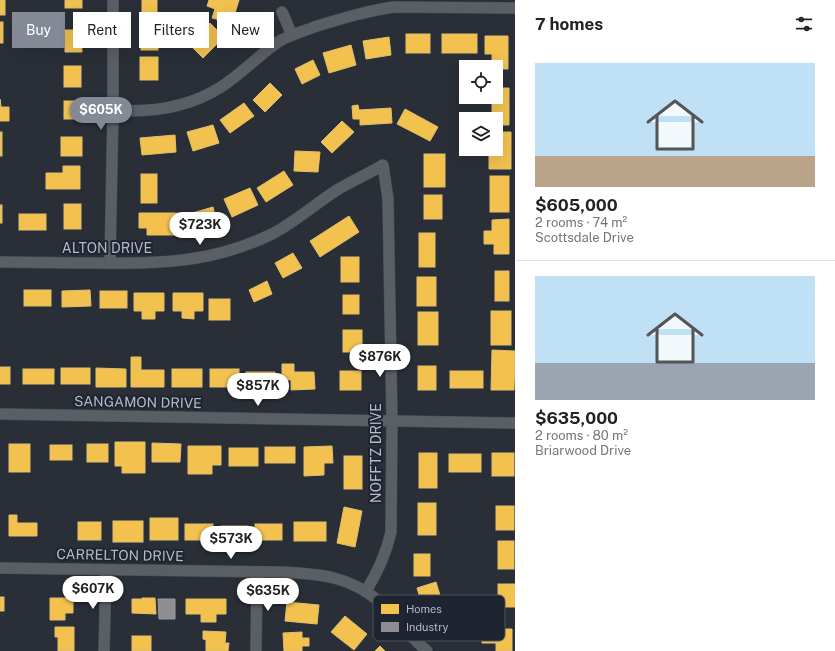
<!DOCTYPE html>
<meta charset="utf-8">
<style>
:root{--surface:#fff;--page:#f2f2f2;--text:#222;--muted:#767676;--line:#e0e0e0;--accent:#848a95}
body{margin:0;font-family:"Public Sans",sans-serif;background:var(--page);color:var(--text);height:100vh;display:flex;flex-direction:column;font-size:15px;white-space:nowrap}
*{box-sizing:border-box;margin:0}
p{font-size:13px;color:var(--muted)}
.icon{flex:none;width:22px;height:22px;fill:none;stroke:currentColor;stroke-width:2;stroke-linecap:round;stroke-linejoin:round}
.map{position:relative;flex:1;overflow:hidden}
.panel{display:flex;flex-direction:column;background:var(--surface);width:320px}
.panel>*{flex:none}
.guide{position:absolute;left:12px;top:12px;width:380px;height:36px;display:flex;gap:8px}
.controls{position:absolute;left:459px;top:60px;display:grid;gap:8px}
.controls a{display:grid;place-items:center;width:44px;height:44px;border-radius:0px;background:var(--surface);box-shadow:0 4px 16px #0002;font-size:20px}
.price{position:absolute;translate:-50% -34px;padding:0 9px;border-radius:14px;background:#fff;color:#222;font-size:13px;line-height:26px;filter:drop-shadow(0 1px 2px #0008)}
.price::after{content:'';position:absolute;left:50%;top:24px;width:12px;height:9px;margin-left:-6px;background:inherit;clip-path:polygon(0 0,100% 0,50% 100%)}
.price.active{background:var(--accent);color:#fff}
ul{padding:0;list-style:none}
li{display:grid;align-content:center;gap:8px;height:212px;padding:0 20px}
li+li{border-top:1px solid var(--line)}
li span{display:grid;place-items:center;height:124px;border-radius:0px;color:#555}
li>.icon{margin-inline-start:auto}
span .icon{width:72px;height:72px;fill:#fffc;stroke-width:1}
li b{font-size:17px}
h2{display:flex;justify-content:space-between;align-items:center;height:48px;padding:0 20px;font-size:17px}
.pill{padding:0 14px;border-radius:0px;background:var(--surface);box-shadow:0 4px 16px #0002;font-size:14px;line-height:36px}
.pill.active{background:var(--accent);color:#fff}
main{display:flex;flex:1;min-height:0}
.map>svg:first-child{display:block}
.homes{fill:#f2c14e;stroke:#dfbf72}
.industry{fill:#8d8d92;stroke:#999ba2}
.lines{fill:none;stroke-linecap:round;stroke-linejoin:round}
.street-casing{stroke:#464a50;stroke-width:12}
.street{stroke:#5a5e65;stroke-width:11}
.labels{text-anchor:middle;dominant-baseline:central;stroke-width:4;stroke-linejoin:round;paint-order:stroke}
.street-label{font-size:14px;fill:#b4bbc7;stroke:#1e2531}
.key{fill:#1e2531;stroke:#4b525e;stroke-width:1}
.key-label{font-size:11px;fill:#b4bbc7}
</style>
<main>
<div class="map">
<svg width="515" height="651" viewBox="0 0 515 651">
<rect width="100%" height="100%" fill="#2a2f37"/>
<!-- homes -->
<g class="homes">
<rect x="0" y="0" width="5" height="15"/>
<rect x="65" y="0" width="17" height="8"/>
<rect x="142" y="0" width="15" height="12"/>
<path d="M 209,0 L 239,0 L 232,23 L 212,18 L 215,9 L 207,6 Z"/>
<rect x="141" y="19" width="17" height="31"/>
<rect x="0" y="22" width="3" height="21"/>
<path d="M 210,23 L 224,37 L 203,58 L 189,44 Z"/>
<path d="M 65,30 L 81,30 L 82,52 L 65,52 Z"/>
<rect x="406" y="34" width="24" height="19"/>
<rect x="442" y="34" width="35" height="19"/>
<path d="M 485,36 L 508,36 L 508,69 L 496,69 L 496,67 L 492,67 L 492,54 L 485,54 Z"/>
<path d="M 389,37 L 391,55 L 366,59 L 363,41 Z"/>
<path d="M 351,45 L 356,65 L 329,73 L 323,53 Z"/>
<rect x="140" y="57" width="18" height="23"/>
<path d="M 313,60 L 320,75 L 302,84 L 295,69 Z"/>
<rect x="64" y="66" width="17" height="21"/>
<path d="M 270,83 L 282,95 L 265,112 L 253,100 Z"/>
<path d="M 496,88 L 509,88 L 509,125 L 496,125 L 496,119 L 492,119 L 492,97 L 496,97 Z"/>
<path d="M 0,99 L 1,107 L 9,107 L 9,121 L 0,121 Z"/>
<rect x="64" y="101" width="17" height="18"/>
<path d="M 244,103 L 254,116 L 230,133 L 220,120 Z"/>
<path d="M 358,105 L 359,110 L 391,108 L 392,123 L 360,125 L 360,119 L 353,119 L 352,106 Z"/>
<path d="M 405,109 L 438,127 L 430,141 L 397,124 Z"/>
<path d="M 342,121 L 354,132 L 332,153 L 321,142 Z"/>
<path d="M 213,125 L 219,143 L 193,151 L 187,132 Z"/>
<rect x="0" y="132" width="2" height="24"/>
<path d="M 496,132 L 511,132 L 511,169 L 489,169 L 489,149 L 496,149 Z"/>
<path d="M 175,135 L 176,152 L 142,155 L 140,138 Z"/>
<rect x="61" y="137" width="21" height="19"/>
<path d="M 295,151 L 320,152 L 318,172 L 294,171 Z"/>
<rect x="424" y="154" width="21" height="33"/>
<path d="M 63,166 L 80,166 L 80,189 L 46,189 L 46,173 L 63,173 Z"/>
<path d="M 284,171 L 293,185 L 266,202 L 257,188 Z"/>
<rect x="141" y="174" width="16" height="29"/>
<rect x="490" y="176" width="19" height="36"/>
<path d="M 250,188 L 258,205 L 232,217 L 224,199 Z"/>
<rect x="424" y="195" width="18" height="24"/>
<rect x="64" y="204" width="17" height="25"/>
<rect x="0" y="205" width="2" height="18"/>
<path d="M 213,207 L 217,223 L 189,230 L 185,215 Z"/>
<path d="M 139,213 L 177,213 L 177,235 L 147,235 L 147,228 L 139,228 Z"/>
<rect x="19" y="214" width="27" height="16"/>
<path d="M 349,216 L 359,232 L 320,257 L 310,241 Z"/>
<path d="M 509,219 L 509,254 L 494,254 L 494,244 L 484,244 L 484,231 L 492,231 L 492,220 Z"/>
<rect x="419" y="233" width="16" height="34"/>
<path d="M 293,253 L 302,268 L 283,278 L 275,263 Z"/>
<rect x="341" y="257" width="18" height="25"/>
<rect x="495" y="271" width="14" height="30"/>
<rect x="417" y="277" width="19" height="29"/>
<path d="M 267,281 L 272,294 L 254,302 L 249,290 Z"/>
<rect x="24" y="290" width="27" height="16"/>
<path d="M 90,290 L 91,306 L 62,307 L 62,291 Z"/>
<rect x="100" y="291" width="27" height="17"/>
<path d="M 134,293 L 164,293 L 164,311 L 155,311 L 155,319 L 142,319 L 142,311 L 134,311 Z"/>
<path d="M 173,293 L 203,293 L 203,311 L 194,311 L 194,319 L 182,318 L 182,311 L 173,311 Z"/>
<rect x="343" y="295" width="16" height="19"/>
<rect x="209" y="299" width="21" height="21"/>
<rect x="491" y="311" width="20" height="34"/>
<rect x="418" y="312" width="20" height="33"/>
<rect x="343" y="330" width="19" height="22"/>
<path d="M 492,350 L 515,351 L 514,390 L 491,390 Z"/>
<path d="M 131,357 L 141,357 L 141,370 L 164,370 L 164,387 L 131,387 Z"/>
<path d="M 282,364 L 294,364 L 294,372 L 314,372 L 315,389 L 291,390 L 291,380 L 282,380 Z"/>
<rect x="418" y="366" width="18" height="24"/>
<rect x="0" y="367" width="10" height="17"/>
<rect x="61" y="368" width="29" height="16"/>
<path d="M 96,368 L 126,369 L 126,387 L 96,387 Z"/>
<rect x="23" y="369" width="31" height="15"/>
<rect x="172" y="369" width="30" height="18"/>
<rect x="210" y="369" width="29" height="18"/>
<rect x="340" y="371" width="21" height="19"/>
<rect x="450" y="371" width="33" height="17"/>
<rect x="246" y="372" width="29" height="16"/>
<path d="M 115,442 L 145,442 L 145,473 L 122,473 L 122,466 L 115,466 Z"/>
<path d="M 152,443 L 181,444 L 180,462 L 152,462 Z"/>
<rect x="9" y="444" width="21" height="28"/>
<rect x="87" y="444" width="21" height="18"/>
<rect x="50" y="445" width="22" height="15"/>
<path d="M 188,446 L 221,446 L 221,465 L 212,465 L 212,474 L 188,474 Z"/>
<path d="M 332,446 L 333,463 L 324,463 L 324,475 L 304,476 L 304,447 Z"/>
<rect x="265" y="447" width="30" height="16"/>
<rect x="229" y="448" width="29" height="18"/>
<rect x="419" y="453" width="18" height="35"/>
<rect x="492" y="453" width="22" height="23"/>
<rect x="449" y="454" width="32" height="18"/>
<rect x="344" y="456" width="18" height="33"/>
<rect x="418" y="503" width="18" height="32"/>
<rect x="496" y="506" width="18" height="24"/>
<path d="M 344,507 L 362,511 L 355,547 L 337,543 Z"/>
<path d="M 9,515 L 17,515 L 17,523 L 37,523 L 37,536 L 9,536 Z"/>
<rect x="150" y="518" width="28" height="22"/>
<rect x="113" y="521" width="30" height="21"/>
<rect x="78" y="522" width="23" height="18"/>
<rect x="294" y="522" width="32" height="19"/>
<rect x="185" y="524" width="28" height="16"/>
<rect x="255" y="524" width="27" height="16"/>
<rect x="221" y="526" width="27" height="15"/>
<rect x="498" y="541" width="16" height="28"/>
<rect x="414" y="554" width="16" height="22"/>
<path d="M 436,582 L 442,602 L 423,608 L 417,588 Z"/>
<rect x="498" y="584" width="17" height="23"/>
<rect x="0" y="597" width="4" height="14"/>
<path d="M 50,598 L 73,598 L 73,613 L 65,613 L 65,620 L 50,620 Z"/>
<path d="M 142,598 L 155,598 L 156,614 L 132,613 L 132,599 L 142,599 Z"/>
<path d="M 186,599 L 226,599 L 226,614 L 216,614 L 216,622 L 201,622 L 201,614 L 186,614 Z"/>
<path d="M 287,602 L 319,605 L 317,624 L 285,621 Z"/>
<path d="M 345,616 L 367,634 L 354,650 L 331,632 Z"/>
<path d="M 55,627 L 74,627 L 74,651 L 58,651 L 58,637 L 55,637 Z"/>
<path d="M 482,629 L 512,629 L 512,651 L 496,651 L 496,643 L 482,643 Z"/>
<path d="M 203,631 L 226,632 L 225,643 L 229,643 L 228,651 L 206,651 L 206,640 L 203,639 Z"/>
<path d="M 302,632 L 302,638 L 309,638 L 309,646 L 302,646 L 302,651 L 284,651 L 283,633 Z"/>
<rect x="132" y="636" width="19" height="15"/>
<path d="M 380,646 L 385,651 L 375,651 Z"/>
</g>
<!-- industry -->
<path class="industry" d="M 158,599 L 175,599 L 175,619 L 159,619 Z"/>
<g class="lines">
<!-- street casing -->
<g class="street-casing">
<g id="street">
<path d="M 282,12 L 292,35"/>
<path d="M 113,110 C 151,113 188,108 221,87 C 241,74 258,56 278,42 C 289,35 302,32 314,27 C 340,19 366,11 394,7 L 515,8"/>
<path d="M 0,262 C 31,262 63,263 94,263 C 159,264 212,263 272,234 C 295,222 315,204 337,190 C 352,181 368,174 383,165 L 388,199 L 392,421 L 391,532 C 386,554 378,572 366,591"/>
<path d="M 110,263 L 113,110 L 113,0"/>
<path d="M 0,414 L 515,423"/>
<path d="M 0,568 L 276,572 C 319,573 355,576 387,609 C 400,622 412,639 427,651"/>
<path d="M 104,651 L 106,570"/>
<path d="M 256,651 L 257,572"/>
</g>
</g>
<!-- street -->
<use href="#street" class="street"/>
</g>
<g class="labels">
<!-- street labels -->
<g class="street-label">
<text x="107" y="248">ALTON DRIVE</text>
<text transform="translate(138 402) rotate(1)">SANGAMON DRIVE</text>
<text transform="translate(376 453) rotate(-90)">NOFFTZ DRIVE</text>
<text transform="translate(120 555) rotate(1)">CARRELTON DRIVE</text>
</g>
</g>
<!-- legend -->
<rect x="373" y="595" width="132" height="46" rx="6" class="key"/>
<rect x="381" y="604" width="18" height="10" fill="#f2c14e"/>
<rect x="381" y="622" width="18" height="10" fill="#8d8d92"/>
<g class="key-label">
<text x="406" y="613">Homes</text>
<text x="406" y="631">Industry</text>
</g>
</svg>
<div class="controls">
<a><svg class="icon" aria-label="locate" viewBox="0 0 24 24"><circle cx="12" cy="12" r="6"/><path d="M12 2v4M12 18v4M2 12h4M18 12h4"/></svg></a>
<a><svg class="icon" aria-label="layers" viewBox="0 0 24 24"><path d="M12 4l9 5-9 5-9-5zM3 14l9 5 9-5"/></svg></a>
</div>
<b class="price active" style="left:101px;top:131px">$605K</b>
<b class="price" style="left:200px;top:246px">$723K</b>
<b class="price" style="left:380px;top:378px">$876K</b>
<b class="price" style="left:258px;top:407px">$857K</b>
<b class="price" style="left:231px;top:560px">$573K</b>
<b class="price" style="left:93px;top:610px">$607K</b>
<b class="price" style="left:268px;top:612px">$635K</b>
<div class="guide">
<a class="pill active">Buy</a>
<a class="pill">Rent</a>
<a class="pill">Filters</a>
<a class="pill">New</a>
</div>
</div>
<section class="panel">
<h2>7 homes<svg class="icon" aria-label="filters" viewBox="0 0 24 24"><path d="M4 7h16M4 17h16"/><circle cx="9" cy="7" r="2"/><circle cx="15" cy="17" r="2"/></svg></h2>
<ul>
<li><span style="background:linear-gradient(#bfe0f5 75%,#b9a48a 0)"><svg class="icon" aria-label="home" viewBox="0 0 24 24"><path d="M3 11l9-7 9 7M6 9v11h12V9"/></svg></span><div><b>$605,000</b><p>2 rooms · 74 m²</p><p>Scottsdale Drive</p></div></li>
<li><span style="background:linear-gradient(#bfe0f5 70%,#9aa5b1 0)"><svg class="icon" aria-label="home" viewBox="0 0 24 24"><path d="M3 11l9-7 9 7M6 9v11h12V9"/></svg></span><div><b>$635,000</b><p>2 rooms · 80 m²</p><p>Briarwood Drive</p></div></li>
</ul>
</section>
</main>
